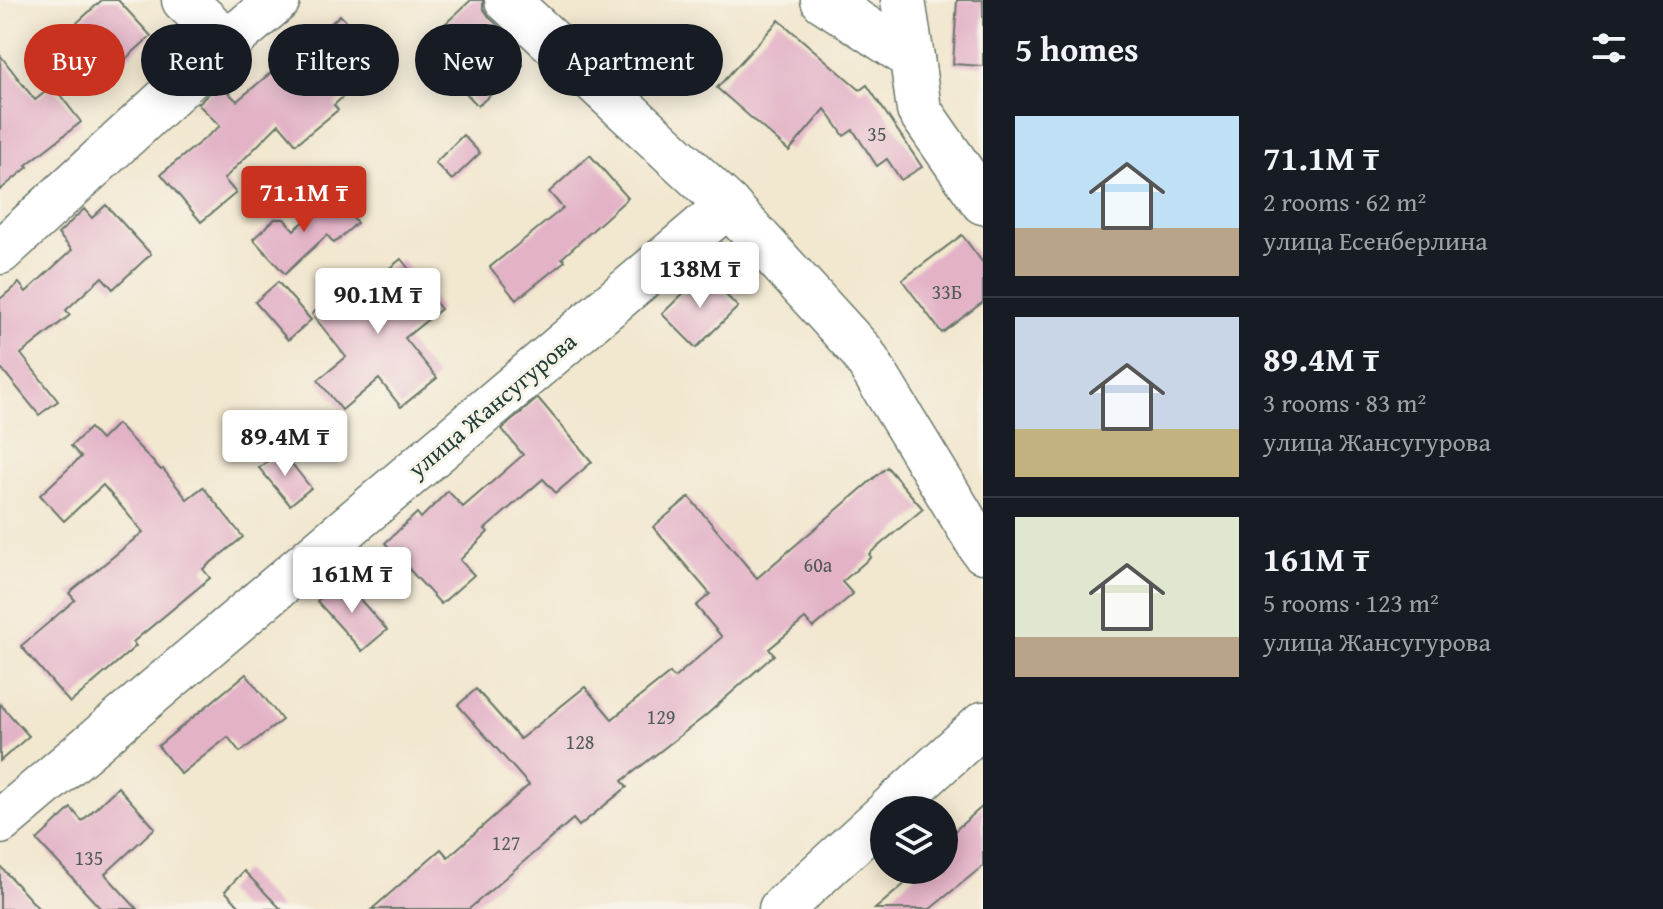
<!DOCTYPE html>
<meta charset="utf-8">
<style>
:root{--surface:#171b24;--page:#20242c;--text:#f1f3f6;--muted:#9ea1a6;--line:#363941;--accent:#c8321e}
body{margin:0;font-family:"Gentium Book Plus",serif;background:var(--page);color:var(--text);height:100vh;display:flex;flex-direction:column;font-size:30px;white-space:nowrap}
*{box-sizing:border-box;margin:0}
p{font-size:26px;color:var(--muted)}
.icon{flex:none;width:44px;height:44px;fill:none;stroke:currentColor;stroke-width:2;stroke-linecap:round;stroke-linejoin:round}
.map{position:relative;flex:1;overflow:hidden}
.sheet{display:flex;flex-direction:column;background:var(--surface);width:680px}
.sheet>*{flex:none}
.hud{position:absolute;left:24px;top:24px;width:760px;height:72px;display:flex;gap:16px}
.fabs{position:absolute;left:870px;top:796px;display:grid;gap:16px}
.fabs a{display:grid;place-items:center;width:88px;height:88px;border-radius:50%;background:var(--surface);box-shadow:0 4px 20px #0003;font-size:40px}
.price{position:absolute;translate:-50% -68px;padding:0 18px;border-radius:8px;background:#fff;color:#222;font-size:26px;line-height:52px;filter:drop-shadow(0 2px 4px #0008)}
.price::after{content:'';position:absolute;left:50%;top:48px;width:24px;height:18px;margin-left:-12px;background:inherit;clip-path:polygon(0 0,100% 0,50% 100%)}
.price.current{background:var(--accent);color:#fff}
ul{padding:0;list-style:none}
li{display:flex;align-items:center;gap:24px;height:200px;padding:0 32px}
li+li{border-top:2px solid var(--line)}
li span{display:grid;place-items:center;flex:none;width:224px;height:160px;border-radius:0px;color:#555}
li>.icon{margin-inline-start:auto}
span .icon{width:96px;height:96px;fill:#fffc;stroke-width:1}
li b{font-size:34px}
h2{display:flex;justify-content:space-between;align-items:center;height:96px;padding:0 32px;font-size:34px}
.chip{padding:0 28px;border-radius:36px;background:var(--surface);box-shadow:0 4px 20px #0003;font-size:28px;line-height:72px}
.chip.current{background:var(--accent);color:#fff}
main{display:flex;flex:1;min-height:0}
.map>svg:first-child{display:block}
.building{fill:#e3b2c7}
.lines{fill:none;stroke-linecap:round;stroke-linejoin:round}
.minor-casing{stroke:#69786a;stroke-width:47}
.minor{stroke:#fff;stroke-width:44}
.labels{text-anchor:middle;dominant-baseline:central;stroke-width:6;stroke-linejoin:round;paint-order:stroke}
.number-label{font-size:20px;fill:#505a59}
.street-label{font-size:24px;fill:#1f3d34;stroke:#f7f3e8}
</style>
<main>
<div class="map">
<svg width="983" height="909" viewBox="0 0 983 909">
<rect width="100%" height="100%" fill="#f7f3e8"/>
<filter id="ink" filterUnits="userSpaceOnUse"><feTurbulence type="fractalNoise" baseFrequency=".0125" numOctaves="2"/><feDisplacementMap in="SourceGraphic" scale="16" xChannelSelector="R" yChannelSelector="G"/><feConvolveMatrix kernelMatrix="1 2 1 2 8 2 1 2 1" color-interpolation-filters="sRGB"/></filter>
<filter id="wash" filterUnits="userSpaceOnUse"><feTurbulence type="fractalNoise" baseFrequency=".006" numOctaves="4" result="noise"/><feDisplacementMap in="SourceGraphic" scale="32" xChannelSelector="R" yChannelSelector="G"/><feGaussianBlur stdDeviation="1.8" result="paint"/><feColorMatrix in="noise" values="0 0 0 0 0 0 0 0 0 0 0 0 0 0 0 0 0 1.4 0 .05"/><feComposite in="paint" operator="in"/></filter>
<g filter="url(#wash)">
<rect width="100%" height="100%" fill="#f2e7cf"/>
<g id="blocks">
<!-- building -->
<g class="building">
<path d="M 102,0 L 118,0 L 151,36 L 121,63 L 110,50 L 98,61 L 69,30 Z"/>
<path d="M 471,0 L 483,0 L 483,8 L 490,18 L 501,28 L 495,34 L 523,65 L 478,106 L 422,45 Z"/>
<path d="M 957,0 L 983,0 L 983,66 L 953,64 Z"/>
<path d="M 340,15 L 383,60 L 334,105 L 338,110 L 296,144 L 279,124 L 224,179 L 236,193 L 201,222 L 161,174 L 220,126 L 198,104 L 219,84 L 237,101 L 292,55 L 294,58 Z"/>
<path d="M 779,20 L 860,90 L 867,85 L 922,167 L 901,180 L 887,159 L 877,166 L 853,130 L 844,136 L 825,109 L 789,151 L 717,88 Z"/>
<path d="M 0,55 L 35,100 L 53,86 L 81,122 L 26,165 L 28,167 L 0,190 Z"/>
<path d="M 463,135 L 480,153 L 452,180 L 435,163 Z"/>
<path d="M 590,155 L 628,198 L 562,258 L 565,261 L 516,300 L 490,267 L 563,208 L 549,192 Z"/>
<path d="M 334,196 L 357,223 L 334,243 L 327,235 L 285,274 L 253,239 L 275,219 L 284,219 L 294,230 Z"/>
<path d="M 106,205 L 151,254 L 113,289 L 102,277 L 66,310 L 70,315 L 21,354 L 58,401 L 39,415 L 2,369 L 0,371 L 0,299 L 19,283 L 26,292 L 72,250 L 58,234 L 84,209 L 92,218 Z"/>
<path d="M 962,235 L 983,263 L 983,302 L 942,333 L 902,280 Z"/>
<path d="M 401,259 L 441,309 L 405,338 L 437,378 L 401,407 L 379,379 L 342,410 L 318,380 L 346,357 L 312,314 L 356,277 L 365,288 Z"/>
<path d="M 704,273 L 738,307 L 696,348 L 662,314 Z"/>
<path d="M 278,282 L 311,320 L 288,340 L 255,302 Z"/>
<path d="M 538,398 L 592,462 L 556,493 L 543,479 L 485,529 L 488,532 L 460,560 L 474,575 L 441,604 L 385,543 L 417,513 L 421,518 L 448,491 L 463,507 L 523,455 L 502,429 Z"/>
<path d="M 117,424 L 161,470 L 163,469 L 187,499 L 203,487 L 243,537 L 203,569 L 210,578 L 133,642 L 136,646 L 70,703 L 21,646 L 75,600 L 69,593 L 143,532 L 103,485 L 64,521 L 40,495 L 81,457 L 71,446 L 90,428 L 101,440 Z"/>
<path d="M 281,450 L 311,488 L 290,505 L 259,468 Z"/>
<path d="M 887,467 L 923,509 L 869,554 L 871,557 L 842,582 L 853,594 L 813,628 L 805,619 L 769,649 L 774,655 L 704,717 L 622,781 L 627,787 L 579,826 L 573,819 L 469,909 L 372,909 L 441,849 L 448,857 L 529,785 L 458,705 L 476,689 L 520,739 L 585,687 L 612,719 L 670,673 L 674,678 L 722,637 L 696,606 L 710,594 L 653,527 L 689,497 L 757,578 Z"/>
<path d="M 342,579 L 387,630 L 362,651 L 317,601 Z"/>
<path d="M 246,674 L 282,720 L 240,752 L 228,737 L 181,774 L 158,746 Z"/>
<path d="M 0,704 L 29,736 L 0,761 Z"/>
<path d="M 118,787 L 155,828 L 105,874 L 137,909 L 101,909 L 37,840 L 71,808 L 82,821 Z"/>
<path d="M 983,806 L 983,866 L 930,909 L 875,909 L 921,870 L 944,870 L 944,840 Z"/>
<path d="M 0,866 L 39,909 L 0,909 Z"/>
<path d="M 244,871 L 281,909 L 242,909 L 225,891 Z"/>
</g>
</g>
</g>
<g filter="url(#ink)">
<use href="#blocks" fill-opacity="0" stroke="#69786a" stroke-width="2"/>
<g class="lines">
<!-- minor casing -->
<g class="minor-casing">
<g id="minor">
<path d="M 184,0 L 228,42"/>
<path d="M 507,0 L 728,205 L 862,352 L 983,551"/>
<path d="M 823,0 L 912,58 L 919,110 L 983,202"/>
<path d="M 903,0 L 912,58"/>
<path d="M 0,252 L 228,42 L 278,0"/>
<path d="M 889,810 L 983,724"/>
<path d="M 0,822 L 728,205"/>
<path d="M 781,909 L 884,815"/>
</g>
</g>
<!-- minor -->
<use href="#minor" class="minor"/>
</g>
</g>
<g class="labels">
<!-- number labels -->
<g class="number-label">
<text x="877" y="133">35</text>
<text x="947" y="291">33Б</text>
<text x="818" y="564">60а</text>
<text x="661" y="716">129</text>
<text x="580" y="741">128</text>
<text x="506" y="842">127</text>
<text x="89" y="857">135</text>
</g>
<!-- street labels -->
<g class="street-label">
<text transform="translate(492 405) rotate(-40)">улица Жансугурова</text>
</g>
</g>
</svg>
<div class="fabs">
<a><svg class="icon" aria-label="layers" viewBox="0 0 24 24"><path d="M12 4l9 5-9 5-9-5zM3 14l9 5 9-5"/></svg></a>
</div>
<b class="price current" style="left:304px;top:234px">71.1M ₸</b>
<b class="price" style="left:700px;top:310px">138M ₸</b>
<b class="price" style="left:378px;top:336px">90.1M ₸</b>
<b class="price" style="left:285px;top:478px">89.4M ₸</b>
<b class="price" style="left:352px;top:615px">161M ₸</b>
<div class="hud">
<a class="chip current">Buy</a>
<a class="chip">Rent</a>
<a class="chip">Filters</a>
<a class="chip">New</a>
<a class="chip">Apartment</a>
</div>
</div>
<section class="sheet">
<h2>5 homes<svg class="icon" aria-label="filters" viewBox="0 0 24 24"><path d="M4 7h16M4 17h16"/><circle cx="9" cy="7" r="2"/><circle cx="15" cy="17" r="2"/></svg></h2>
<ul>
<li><span style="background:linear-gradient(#bfe0f5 70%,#b9a48a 0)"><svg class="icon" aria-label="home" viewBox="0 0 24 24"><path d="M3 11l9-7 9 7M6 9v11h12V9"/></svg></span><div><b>71.1M ₸</b><p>2 rooms · 62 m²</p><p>улица Есенберлина</p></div></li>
<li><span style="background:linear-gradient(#c9d6e8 70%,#c2b280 0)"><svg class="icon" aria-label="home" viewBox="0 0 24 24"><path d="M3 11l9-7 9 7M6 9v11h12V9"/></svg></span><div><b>89.4M ₸</b><p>3 rooms · 83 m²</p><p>улица Жансугурова</p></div></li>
<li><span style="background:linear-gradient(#dfe7d0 75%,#b9a48a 0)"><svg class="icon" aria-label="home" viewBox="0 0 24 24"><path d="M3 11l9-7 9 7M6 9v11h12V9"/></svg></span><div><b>161M ₸</b><p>5 rooms · 123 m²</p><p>улица Жансугурова</p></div></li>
</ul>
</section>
</main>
